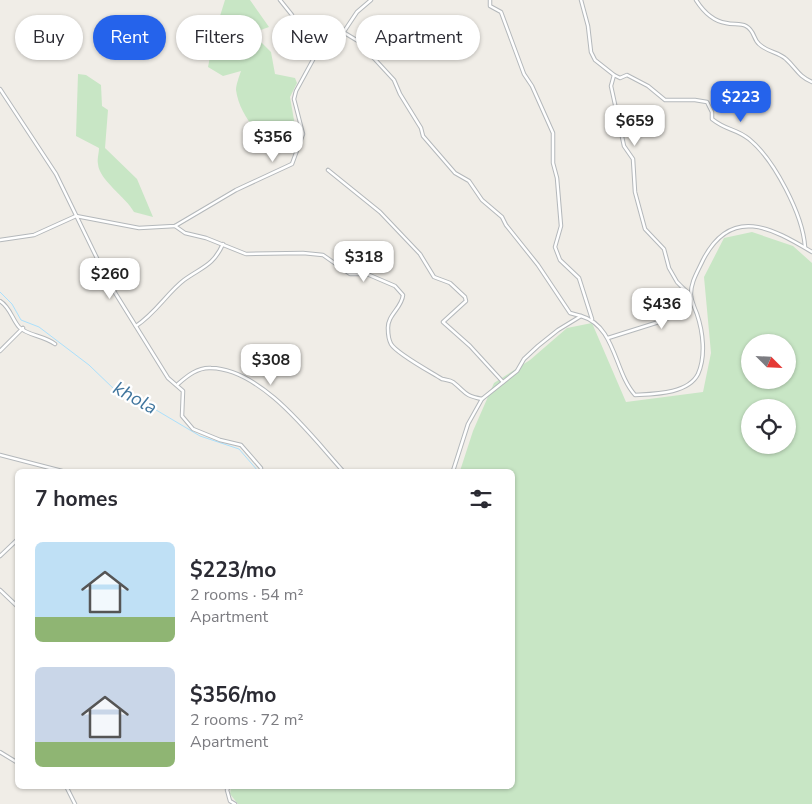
<!DOCTYPE html>
<meta charset="utf-8">
<style>
:root{--surface:#fff;--page:#f7f7f7;--text:#2b2b33;--muted:#7c7c81;--accent:#2563eb}
body{margin:0;font-family:"Nunito Sans",sans-serif;background:var(--page);color:var(--text);height:100vh;display:flex;flex-direction:column;font-size:19px;white-space:nowrap}
*{box-sizing:border-box;margin:0}
p{font-size:16px;color:var(--muted)}
.icon{flex:none;width:28px;height:28px;fill:none;stroke:currentColor;stroke-width:2;stroke-linecap:round;stroke-linejoin:round}
.map{position:relative;flex:1;overflow:hidden}
.side{position:absolute;left:15px;top:469px;width:500px;height:320px;display:flex;flex-direction:column;background:var(--surface);border-radius:8px;box-shadow:0 1px 4px #0004}
.side>*{flex:none}
.banner{position:absolute;left:15px;top:15px;width:500px;height:45px;display:flex;gap:10px}
.needle{width:32px;rotate:114deg}
.fabs{position:absolute;left:741px;top:334px;display:grid;gap:10px}
.fabs a{display:grid;place-items:center;width:55px;height:55px;border-radius:50%;background:var(--surface);box-shadow:0 1px 4px #0004;font-size:25px}
.price{position:absolute;translate:-50% -42px;padding:0 11px;border-radius:10px;background:#fff;color:#222;font-size:16px;line-height:32px;filter:drop-shadow(0 1px 2px #0008)}
.price::after{content:'';position:absolute;left:50%;top:30px;width:15px;height:11px;margin-left:-8px;background:inherit;clip-path:polygon(0 0,100% 0,50% 100%)}
.price.active{background:var(--accent);color:#fff}
ul{padding:0;list-style:none}
li{display:flex;align-items:center;gap:15px;height:125px;padding:0 20px}
li span{display:grid;place-items:center;flex:none;width:140px;height:100px;border-radius:8px;color:#555}
li>.icon{margin-inline-start:auto}
span .icon{width:60px;height:60px;fill:#fffc;stroke-width:1}
li b{font-size:21px}
h2{display:flex;justify-content:space-between;align-items:center;height:60px;padding:0 20px;font-size:21px}
.chip{padding:0 18px;border-radius:22px;background:var(--surface);box-shadow:0 1px 4px #0004;font-size:18px;line-height:45px}
.chip.active{background:var(--accent);color:#fff}
.map>svg:first-child{display:block}
.green{fill:#c8e6c5;fill-rule:evenodd}
.lines{fill:none;stroke-linecap:round;stroke-linejoin:round}
.stream{stroke:#abe0fc;stroke-width:1}
.minor-casing{stroke:#b4b8bb;stroke-width:4.5}
.minor{stroke:#fff;stroke-width:2.5}
.labels{text-anchor:middle;dominant-baseline:central;stroke-width:4.5;stroke-linejoin:round;paint-order:stroke}
.water-label{font-size:19px;font-style:italic;fill:#41769e;stroke:#fff}
</style>
<div class="map">
<svg width="812" height="804" viewBox="0 0 812 804">
<rect width="100%" height="100%" fill="#f0ede7"/>
<!-- green -->
<g class="green">
<path d="M 225,0 L 250,0 L 269,27 L 258,31 L 260,41 L 271,52 L 275,74 L 295,78 L 297,83 L 290,97 L 298,143 L 295,153 C 267,148 240,119 236,90 C 236,85 239,77 241,71 L 223,76 L 208,67 L 215,32 Z"/>
<path d="M 78,74 L 86,75 L 101,85 L 102,106 L 108,110 L 105,148 L 137,179 L 153,217 L 134,212 C 126,197 99,180 98,164 C 97,159 99,153 99,148 L 76,136 Z"/>
<path d="M 752,232 L 793,246 L 812,263 L 812,804 L 238,804 L 230,794 L 231,786 L 512,786 L 512,471 L 460,471 L 473,431 L 494,383 L 530,360 L 567,328 L 592,323 L 626,402 L 703,392 L 711,353 L 704,277 L 724,238 ZM 750,342 L 788,342 L 788,380 L 750,380 ZM 750,408 L 788,408 L 788,445 L 750,445 Z"/>
</g>
<g class="lines">
<!-- stream -->
<path class="stream" d="M 0,292 L 12,304 L 21,320 L 39,327 L 89,365 L 115,390 L 146,404 L 200,436 L 239,449 L 258,471"/>
<!-- minor casing -->
<g class="minor-casing">
<g id="minor">
<path d="M 280,0 L 292,15 L 301,37 L 328,47"/>
<path d="M 490,0 L 490,6 L 501,12 L 524,74 L 532,86 L 553,133 L 553,163 L 557,178 L 561,226 L 555,247 L 560,260 L 579,278 L 592,319"/>
<path d="M 581,0 L 588,26 L 591,52 L 595,60 L 614,75 L 611,86 L 624,146 L 633,159 L 635,192 L 645,229 L 664,249 L 669,268 L 677,282 L 691,296 L 688,308 L 662,321 L 608,338"/>
<path d="M 696,0 C 703,11 713,21 726,23 C 733,25 740,23 746,26 C 755,31 753,39 759,44 C 767,52 779,52 786,59 C 797,69 798,76 812,82"/>
<path d="M 343,32 L 358,41 L 394,80 L 400,94 L 421,128 L 423,136 L 455,173 L 469,181 L 482,200 L 502,217 L 506,225 L 538,265 L 570,313 L 581,316"/>
<path d="M 614,75 L 620,78 L 627,75 L 648,86 L 665,100 L 695,100 L 707,102 L 712,112 L 712,119 C 727,131 735,128 749,139 C 774,159 803,215 805,247"/>
<path d="M 0,89 L 56,174 L 109,283 L 168,378 L 183,391 L 182,416 L 193,429 L 220,440 L 241,445 L 261,468 L 261,471"/>
<path d="M 328,170 L 380,212 L 420,254 L 434,277 L 450,283 L 465,297 L 466,301 L 443,322 L 470,346 L 503,382"/>
<path d="M 175,226 L 185,233 L 206,238 L 246,254 L 303,253 L 323,255 L 350,274 L 367,274 L 395,286 L 403,295 C 402,308 387,315 388,329 C 388,334 389,340 391,344 C 397,354 431,372 442,379 C 446,380 450,380 453,382 C 467,393 463,395 482,399"/>
<path d="M 0,240 L 34,235 L 76,216 L 139,228 L 175,226 L 236,190 L 292,164 L 303,134 L 294,99 L 296,91 L 314,58 L 339,39 L 357,12 L 371,0"/>
<path d="M 0,301 C 10,307 12,319 19,327 C 28,336 43,335 55,344"/>
<path d="M 136,326 C 156,313 167,293 184,280 C 202,267 213,266 223,244"/>
<path d="M 0,351 L 23,328"/>
<path d="M 178,384 C 187,376 198,367 211,368 C 262,369 312,437 343,471"/>
<path d="M 0,455 L 62,471"/>
<path d="M 453,471 L 468,424 L 482,399 L 517,371 L 524,359 L 538,346 L 558,330 L 581,316 C 616,326 614,372 635,395 C 654,394 688,394 698,374 C 706,356 703,332 697,314 C 695,309 692,302 691,296 C 690,283 698,271 703,260 C 731,205 772,228 812,252"/>
<path d="M 0,556 L 18,539"/>
<path d="M 0,590 L 18,607"/>
<path d="M 0,752 L 18,763"/>
<path d="M 66,786 L 75,804"/>
<path d="M 229,786 L 227,790 L 230,801 L 235,804"/>
</g>
</g>
<!-- minor -->
<use href="#minor" class="minor"/>
</g>
<g class="labels">
<!-- water labels -->
<g class="water-label">
<text transform="translate(135 398) rotate(29)">khola</text>
</g>
</g>
</svg>
<div class="fabs">
<a><svg class="needle" viewBox="-14 -14 28 28"><path d="M0-13l5 13h-10z" fill="#e53935"/><path d="M0 13l5-13h-10z" fill="#7c7c81"/></svg></a>
<a><svg class="icon" aria-label="locate" viewBox="0 0 24 24"><circle cx="12" cy="12" r="6"/><path d="M12 2v4M12 18v4M2 12h4M18 12h4"/></svg></a>
</div>
<b class="price active" style="left:741px;top:123px">$223</b>
<b class="price" style="left:635px;top:147px">$659</b>
<b class="price" style="left:273px;top:163px">$356</b>
<b class="price" style="left:364px;top:283px">$318</b>
<b class="price" style="left:110px;top:300px">$260</b>
<b class="price" style="left:662px;top:330px">$436</b>
<b class="price" style="left:271px;top:386px">$308</b>
<div class="banner">
<a class="chip">Buy</a>
<a class="chip active">Rent</a>
<a class="chip">Filters</a>
<a class="chip">New</a>
<a class="chip">Apartment</a>
</div>
<section class="side">
<h2>7 homes<svg class="icon" aria-label="filters" viewBox="0 0 24 24"><path d="M4 7h16M4 17h16"/><circle cx="9" cy="7" r="2"/><circle cx="15" cy="17" r="2"/></svg></h2>
<ul>
<li><span style="background:linear-gradient(#bfe0f5 75%,#8fb573 0)"><svg class="icon" aria-label="home" viewBox="0 0 24 24"><path d="M3 11l9-7 9 7M6 9v11h12V9"/></svg></span><div><b>$223/mo</b><p>2 rooms · 54 m²</p><p>Apartment</p></div></li>
<li><span style="background:linear-gradient(#c9d6e8 75%,#8fb573 0)"><svg class="icon" aria-label="home" viewBox="0 0 24 24"><path d="M3 11l9-7 9 7M6 9v11h12V9"/></svg></span><div><b>$356/mo</b><p>2 rooms · 72 m²</p><p>Apartment</p></div></li>
</ul>
</section>
</div>
